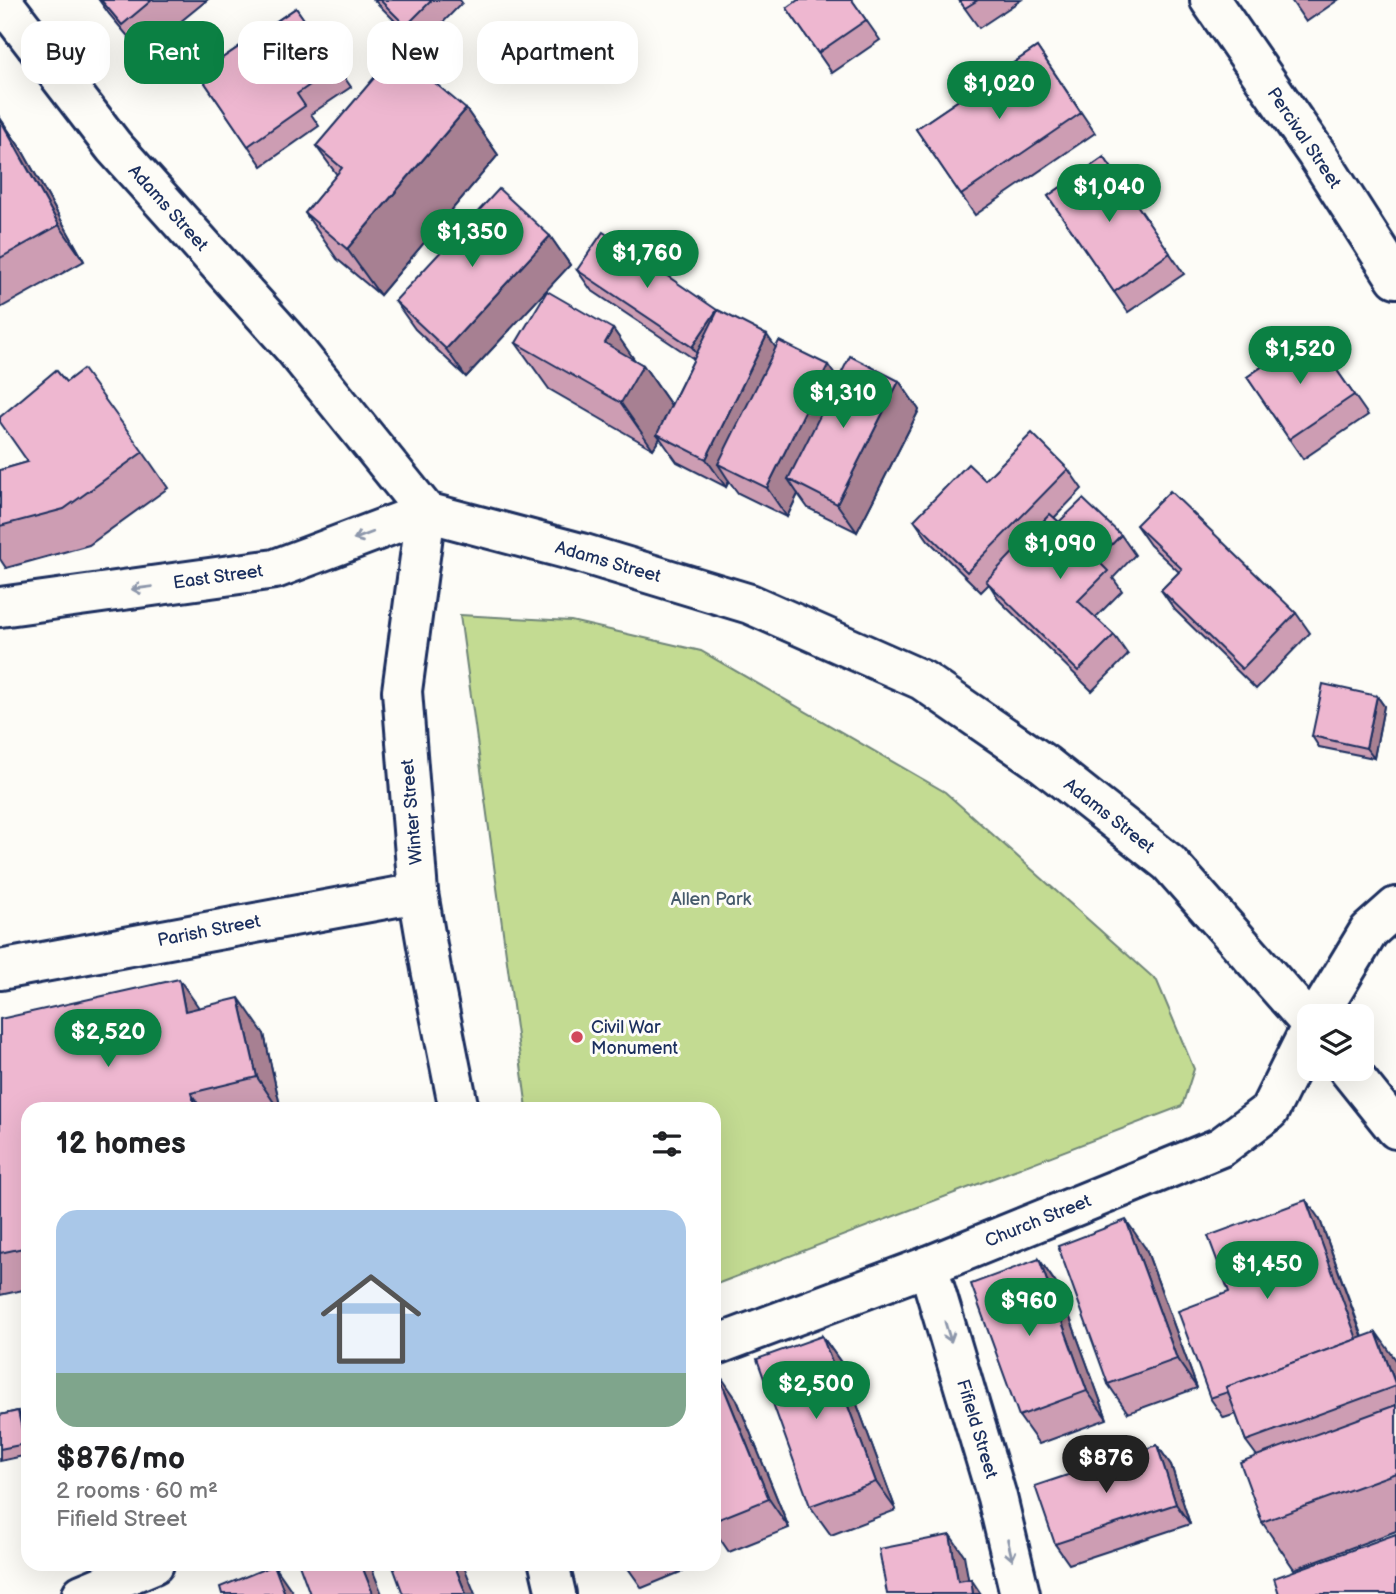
<!DOCTYPE html>
<meta charset="utf-8">
<style>
:root{--surface:#fff;--page:#f6f6f6;--text:#202124;--muted:#757577;--line:#e0e0e0;--accent:#0b8043}
body{margin:0;font-family:"Balsamiq Sans",sans-serif;background:var(--page);color:var(--text);height:100vh;display:flex;flex-direction:column;font-size:26px;white-space:nowrap}
*{box-sizing:border-box;margin:0}
p{font-size:23px;color:var(--muted)}
.icon{flex:none;width:38px;height:38px;fill:none;stroke:currentColor;stroke-width:2;stroke-linecap:round;stroke-linejoin:round}
.map{position:relative;flex:1;overflow:hidden}
.side{position:absolute;left:21px;top:1102px;width:700px;height:469px;display:flex;flex-direction:column;background:var(--surface);border-radius:21px;box-shadow:0 7px 28px #0002}
.side>*{flex:none}
.banner{position:absolute;left:21px;top:21px;width:700px;height:63px;display:flex;gap:14px}
.buttons{position:absolute;left:1297px;top:1004px;display:grid;gap:14px}
.buttons a{display:grid;place-items:center;width:77px;height:77px;border-radius:14px;background:var(--surface);box-shadow:0 7px 28px #0002;font-size:35px}
.price{position:absolute;translate:-50% -60px;padding:0 16px;border-radius:24px;background:var(--accent);color:#fff;font-size:23px;line-height:46px;filter:drop-shadow(0 2px 4px #0008)}
.price::after{content:'';position:absolute;left:50%;top:42px;width:21px;height:16px;margin-left:-10px;background:inherit;clip-path:polygon(0 0,100% 0,50% 100%)}
.price.selected{background:#222;color:#fff}
ul{padding:0;list-style:none}
li{display:grid;align-content:center;gap:14px;height:371px;padding:0 35px}
li+li{border-top:2px solid var(--line)}
li span{display:grid;place-items:center;height:217px;border-radius:21px;color:#555}
li>.icon{margin-inline-start:auto}
span .icon{width:126px;height:126px;fill:#fffc;stroke-width:1}
li b{font-size:30px}
h2{display:flex;justify-content:space-between;align-items:center;height:84px;padding:0 35px;font-size:30px}
.chip{padding:0 24px;border-radius:21px;background:var(--surface);box-shadow:0 7px 28px #0002;font-size:24px;line-height:63px}
.chip.selected{background:var(--accent);color:#fff}
.map>svg:first-child{display:block}
.park{fill:#c3db92;stroke:#6f8578;stroke-width:2}
.lines{fill:none;stroke-linecap:round;stroke-linejoin:round}
.minor-casing{stroke:#1b2f5e;stroke-width:44}
.major-casing{stroke:#1b2f5e;stroke-width:44}
.minor{stroke:#fdfcf7;stroke-width:38}
.major{stroke:#fdfcf7;stroke-width:38}
.wall{fill:#cd9db3;stroke:#1b2f5e;stroke-width:2}
.shaded-wall{fill:#a78092;stroke:#1b2f5e;stroke-width:2}
.building{fill:#eeb7d0;stroke:#1b2f5e;stroke-width:2}
.oneway{stroke:#8c96aa}
.poi-dot{fill:#d1495b;stroke:#fdfcf7;stroke-width:2.5}
.labels{text-anchor:middle;dominant-baseline:central;stroke-width:6;stroke-linejoin:round;paint-order:stroke}
.street-label{font-size:18px;fill:#1b2f5e;stroke:#fdfcf7}
.park-label{font-size:18px;fill:#455a6b;stroke:#fdfcf7}
.poi-label{font-size:18px;fill:#1b2f5e;stroke:#fdfcf7;text-anchor:start}
</style>
<div class="map">
<svg width="1396" height="1594" viewBox="0 0 1396 1594">
<rect width="100%" height="100%" fill="#fdfcf7"/>
<filter id="ink" filterUnits="userSpaceOnUse"><feTurbulence type="fractalNoise" baseFrequency=".0143" numOctaves="2"/><feDisplacementMap in="SourceGraphic" scale="14" xChannelSelector="R" yChannelSelector="G"/><feConvolveMatrix kernelMatrix="1 2 1 2 8 2 1 2 1" color-interpolation-filters="sRGB"/></filter>
<g filter="url(#ink)">
<!-- park -->
<path class="park" d="M 460,615 L 571,621 L 701,651 L 945,792 L 1157,981 L 1194,1069 L 1182,1106 L 714,1285 L 714,1110 L 527,1109 Z"/>
<g class="lines">
<!-- minor casing -->
<g class="minor-casing">
<g id="minor">
<path d="M 1210,0 L 1316,153 L 1396,278"/>
<path d="M 0,607 L 275,569 L 426,512 L 402,691 L 418,893 L 431,969 L 459,1110"/>
<path d="M 0,970 L 418,893"/>
<path d="M 1317,1017 L 1369,931 L 1396,907"/>
<path d="M 928,1266 L 997,1497 L 1020,1594"/>
<path d="M 714,1346 L 928,1266 L 1221,1147 L 1269,1111 L 1309,1031"/>
<path d="M 549,1564 L 556,1594"/>
<path d="M 82,1594 L 154,1564"/>
</g>
</g>
<!-- major casing -->
<g class="major-casing">
<g id="major">
<path d="M 1,0 L 114,147 L 293,347 L 426,512 L 581,553 L 750,604 L 922,680 L 1044,764 L 1169,863 L 1309,1022"/>
<path d="M 1348,1069 L 1396,1129"/>
</g>
</g>
<!-- minor -->
<use href="#minor" class="minor"/>
<!-- major -->
<use href="#major" class="major"/>
</g>
<!-- wall -->
<g class="wall">
<path d="M 99,0 L 207,0 L 142,53 L 109,14 Z"/>
<path d="M 374,0 L 460,0 L 462,3 L 420,46 Z"/>
<path d="M 852,0 L 880,40 L 832,73 L 787,8 Z"/>
<path d="M 959,0 L 1021,0 L 979,28 Z"/>
<path d="M 1291,0 L 1338,0 L 1306,22 Z"/>
<path d="M 296,8 L 351,87 L 311,114 L 319,126 L 262,166 L 199,74 Z"/>
<path d="M 1037,47 L 1095,133 L 975,215 L 916,129 Z"/>
<path d="M 466,109 L 498,155 L 380,295 L 337,259 L 305,213 L 337,175 L 316,146 Z"/>
<path d="M 0,118 L 23,152 L 84,261 L 0,308 Z"/>
<path d="M 1104,157 L 1184,274 L 1128,312 L 1048,196 Z"/>
<path d="M 550,236 L 570,265 L 466,377 L 415,329 L 395,301 Z"/>
<path d="M 577,270 L 718,311 L 776,348 L 838,380 L 899,381 L 919,410 L 857,532 L 808,508 L 798,494 L 787,517 L 738,493 L 729,481 L 726,487 L 677,462 L 660,438 L 653,449 L 549,389 L 516,343 L 613,329 L 634,360 L 643,365 L 671,405 L 694,359 L 591,290 Z"/>
<path d="M 1311,333 L 1368,415 L 1303,459 L 1247,377 Z"/>
<path d="M 143,452 L 168,488 L 89,545 L 6,568 L 0,559 L 0,470 L 28,462 Z"/>
<path d="M 1068,469 L 1082,489 L 1054,518 L 1059,522 L 1121,535 L 1135,555 L 1113,578 L 1122,591 L 1095,618 L 1114,635 L 1128,655 L 1092,691 L 1000,601 L 989,584 L 981,592 L 928,540 L 914,520 L 985,480 Z"/>
<path d="M 1136,525 L 1296,613 L 1310,633 L 1256,689 L 1175,610 L 1161,590 L 1179,572 L 1150,545 Z"/>
<path d="M 1377,696 L 1384,706 L 1374,758 L 1319,747 L 1312,736 Z"/>
<path d="M 198,1008 L 264,1034 L 281,1110 L 28,1110 L 28,1289 L 0,1295 L 0,1019 Z"/>
<path d="M 1320,1220 L 1363,1337 L 1396,1360 L 1396,1531 L 1294,1569 L 1262,1522 L 1257,1456 L 1246,1441 L 1236,1414 L 1224,1418 L 1210,1398 L 1229,1292 Z"/>
<path d="M 1146,1249 L 1197,1388 L 1128,1413 L 1108,1384 Z"/>
<path d="M 1039,1259 L 1059,1288 L 1107,1419 L 1039,1444 L 1019,1416 Z"/>
<path d="M 822,1336 L 842,1364 L 896,1510 L 831,1535 L 810,1506 Z"/>
<path d="M 714,1373 L 737,1400 L 789,1528 L 729,1552 L 714,1530 Z"/>
<path d="M 18,1411 L 25,1422 L 28,1436 L 28,1455 L 0,1461 L 0,1415 Z"/>
<path d="M 1157,1445 L 1171,1465 L 1190,1524 L 1069,1564 L 1055,1544 Z"/>
<path d="M 625,1564 L 700,1564 L 642,1588 Z"/>
</g>
<!-- shaded-wall -->
<g class="shaded-wall">
<path d="M 466,109 L 498,155 L 380,295 L 347,249 Z"/>
<path d="M 0,118 L 23,152 L 84,261 L 59,225 Z"/>
<path d="M 550,236 L 570,265 L 466,377 L 446,349 Z"/>
<path d="M 717,310 L 706,367 L 692,347 Z"/>
<path d="M 613,329 L 641,369 L 643,365 L 675,411 L 657,434 L 660,438 L 653,449 L 621,403 L 605,343 Z"/>
<path d="M 767,335 L 787,364 L 718,464 L 729,481 L 726,487 L 706,459 Z"/>
<path d="M 828,365 L 848,394 L 788,479 L 798,494 L 787,517 L 767,488 Z"/>
<path d="M 899,381 L 919,410 L 857,532 L 837,504 Z"/>
<path d="M 1377,696 L 1384,706 L 1374,758 L 1366,748 Z"/>
<path d="M 179,979 L 204,1015 L 185,1011 Z"/>
<path d="M 239,998 L 264,1034 L 281,1110 L 279,1110 L 257,1077 Z"/>
<path d="M 191,1093 L 202,1110 L 196,1110 Z"/>
<path d="M 1306,1200 L 1320,1220 L 1372,1364 L 1358,1344 Z"/>
<path d="M 1126,1220 L 1146,1249 L 1197,1388 L 1177,1359 Z"/>
<path d="M 1039,1259 L 1059,1288 L 1107,1419 L 1087,1391 Z"/>
<path d="M 1376,1332 L 1396,1360 L 1396,1385 Z"/>
<path d="M 822,1336 L 842,1364 L 896,1510 L 876,1482 Z"/>
<path d="M 717,1371 L 737,1400 L 789,1528 L 769,1499 Z"/>
<path d="M 18,1411 L 25,1422 L 28,1436 L 28,1448 L 25,1444 Z"/>
<path d="M 1157,1445 L 1171,1465 L 1190,1524 L 1176,1504 Z"/>
<path d="M 950,1535 L 964,1555 L 971,1594 L 958,1581 Z"/>
<path d="M 361,1564 L 370,1564 L 382,1594 L 373,1594 Z"/>
<path d="M 454,1564 L 463,1564 L 475,1594 L 466,1594 Z"/>
<path d="M 274,1565 L 294,1594 L 285,1594 Z"/>
<path d="M 971,1579 L 981,1594 L 973,1594 Z"/>
</g>
<!-- building -->
<g class="building">
<path d="M 101,0 L 152,0 L 122,25 Z"/>
<path d="M 380,0 L 432,0 L 406,26 Z"/>
<path d="M 798,0 L 852,0 L 866,20 L 818,53 L 787,8 Z"/>
<path d="M 959,0 L 978,0 L 965,8 Z"/>
<path d="M 296,8 L 337,66 L 297,94 L 305,106 L 248,146 L 199,74 Z"/>
<path d="M 1037,47 L 1081,113 L 961,195 L 916,129 Z"/>
<path d="M 397,51 L 466,109 L 347,249 L 305,213 L 342,168 L 316,146 Z"/>
<path d="M 0,119 L 59,225 L 0,258 Z"/>
<path d="M 1104,157 L 1170,253 L 1114,292 L 1048,196 Z"/>
<path d="M 499,189 L 550,236 L 446,349 L 395,301 Z"/>
<path d="M 603,232 L 717,310 L 692,347 L 577,270 Z"/>
<path d="M 547,291 L 613,329 L 605,343 L 643,365 L 621,403 L 516,343 Z"/>
<path d="M 718,310 L 767,335 L 706,459 L 657,434 Z"/>
<path d="M 1311,333 L 1354,395 L 1289,439 L 1247,377 Z"/>
<path d="M 779,341 L 828,365 L 767,488 L 718,464 Z"/>
<path d="M 850,356 L 899,381 L 837,504 L 788,479 Z"/>
<path d="M 83,369 L 143,452 L 64,509 L 0,526 L 0,470 L 28,462 L 0,422 L 0,417 L 56,370 L 66,382 Z"/>
<path d="M 1032,433 L 1068,469 L 967,572 L 914,520 L 968,464 L 985,480 Z"/>
<path d="M 1170,491 L 1296,613 L 1242,669 L 1161,590 L 1182,569 L 1136,525 Z"/>
<path d="M 1083,499 L 1121,535 L 1097,560 L 1108,571 L 1078,601 L 1114,635 L 1078,671 L 986,581 L 1050,514 L 1059,522 Z"/>
<path d="M 1323,684 L 1377,696 L 1366,748 L 1312,736 Z"/>
<path d="M 179,979 L 185,1011 L 239,998 L 257,1077 L 191,1093 L 196,1110 L 28,1110 L 28,1247 L 0,1253 L 0,1019 Z"/>
<path d="M 1306,1200 L 1357,1339 L 1226,1387 L 1228,1392 L 1210,1398 L 1178,1311 L 1229,1292 L 1208,1236 Z"/>
<path d="M 1126,1220 L 1177,1359 L 1108,1384 L 1058,1246 Z"/>
<path d="M 1039,1259 L 1087,1391 L 1019,1416 L 971,1284 Z"/>
<path d="M 1376,1332 L 1396,1386 L 1246,1441 L 1226,1387 Z"/>
<path d="M 822,1336 L 876,1482 L 810,1506 L 757,1359 Z"/>
<path d="M 717,1371 L 769,1499 L 714,1521 L 714,1373 Z"/>
<path d="M 1396,1405 L 1396,1473 L 1262,1522 L 1240,1462 Z"/>
<path d="M 18,1411 L 25,1444 L 0,1449 L 0,1415 Z"/>
<path d="M 1157,1445 L 1176,1504 L 1055,1544 L 1035,1486 Z"/>
<path d="M 1396,1534 L 1396,1594 L 1279,1594 L 1274,1578 Z"/>
<path d="M 950,1535 L 958,1581 L 971,1579 L 973,1594 L 887,1594 L 879,1549 Z"/>
<path d="M 299,1564 L 361,1564 L 373,1594 L 310,1594 Z"/>
<path d="M 392,1564 L 454,1564 L 466,1594 L 403,1594 Z"/>
<path d="M 274,1565 L 285,1594 L 222,1594 L 220,1587 Z"/>
</g>
<!-- one-way arrows -->
<defs><path id="oneway-shaft" d="M-6 0H5M1.5-3L5.5 0L1.5 3" fill="none" stroke-width="1.6" stroke-linecap="round" stroke-linejoin="round" transform="scale(1.75)"/></defs>
<g class="oneway">
<use href="#oneway-shaft" transform="translate(363 536) rotate(159)"/>
<use href="#oneway-shaft" transform="translate(142 588) rotate(172)"/>
<use href="#oneway-shaft" transform="translate(948 1332) rotate(73)"/>
<use href="#oneway-shaft" transform="translate(1010 1550) rotate(77)"/>
</g>
</g>
<!-- markers -->
<circle class="poi-dot" cx="577" cy="1037" r="7"/>
<g class="labels">
<!-- street labels -->
<g class="street-label">
<text transform="translate(1304 138) rotate(56)">Percival Street</text>
<text transform="translate(168 208) rotate(48)">Adams Street</text>
<text transform="translate(608 562) rotate(16)">Adams Street</text>
<text transform="translate(218 577) rotate(-8)">East Street</text>
<text transform="translate(412 812) rotate(-95)">Winter Street</text>
<text transform="translate(1109 816) rotate(38)">Adams Street</text>
<text transform="translate(209 931) rotate(-11)">Parish Street</text>
<text transform="translate(1038 1221) rotate(-22)">Church Street</text>
<text transform="translate(977 1429) rotate(73)">Fifield Street</text>
</g>
<!-- park labels -->
<g class="park-label">
<text x="711" y="899">Allen Park</text>
</g>
<!-- poi labels -->
<g class="poi-label">
<text x="591" y="1027">Civil War<tspan x="591" dy="21">Monument</tspan></text>
</g>
</g>
</svg>
<div class="buttons">
<a><svg class="icon" aria-label="layers" viewBox="0 0 24 24"><path d="M12 4l9 5-9 5-9-5zM3 14l9 5 9-5"/></svg></a>
</div>
<b class="price" style="left:999px;top:121px">$1,020</b>
<b class="price" style="left:1109px;top:224px">$1,040</b>
<b class="price" style="left:472px;top:269px">$1,350</b>
<b class="price" style="left:647px;top:290px">$1,760</b>
<b class="price" style="left:1300px;top:386px">$1,520</b>
<b class="price" style="left:843px;top:430px">$1,310</b>
<b class="price" style="left:1060px;top:581px">$1,090</b>
<b class="price" style="left:108px;top:1069px">$2,520</b>
<b class="price" style="left:1267px;top:1301px">$1,450</b>
<b class="price" style="left:1029px;top:1338px">$960</b>
<b class="price" style="left:816px;top:1421px">$2,500</b>
<b class="price selected" style="left:1106px;top:1495px">$876</b>
<div class="banner">
<a class="chip">Buy</a>
<a class="chip selected">Rent</a>
<a class="chip">Filters</a>
<a class="chip">New</a>
<a class="chip">Apartment</a>
</div>
<section class="side">
<h2>12 homes<svg class="icon" aria-label="filters" viewBox="0 0 24 24"><path d="M4 7h16M4 17h16"/><circle cx="9" cy="7" r="2"/><circle cx="15" cy="17" r="2"/></svg></h2>
<ul>
<li><span style="background:linear-gradient(#a9c7e8 75%,#7fa58c 0)"><svg class="icon" aria-label="home" viewBox="0 0 24 24"><path d="M3 11l9-7 9 7M6 9v11h12V9"/></svg></span><div><b>$876/mo</b><p>2 rooms · 60 m²</p><p>Fifield Street</p></div></li>
</ul>
</section>
</div>
